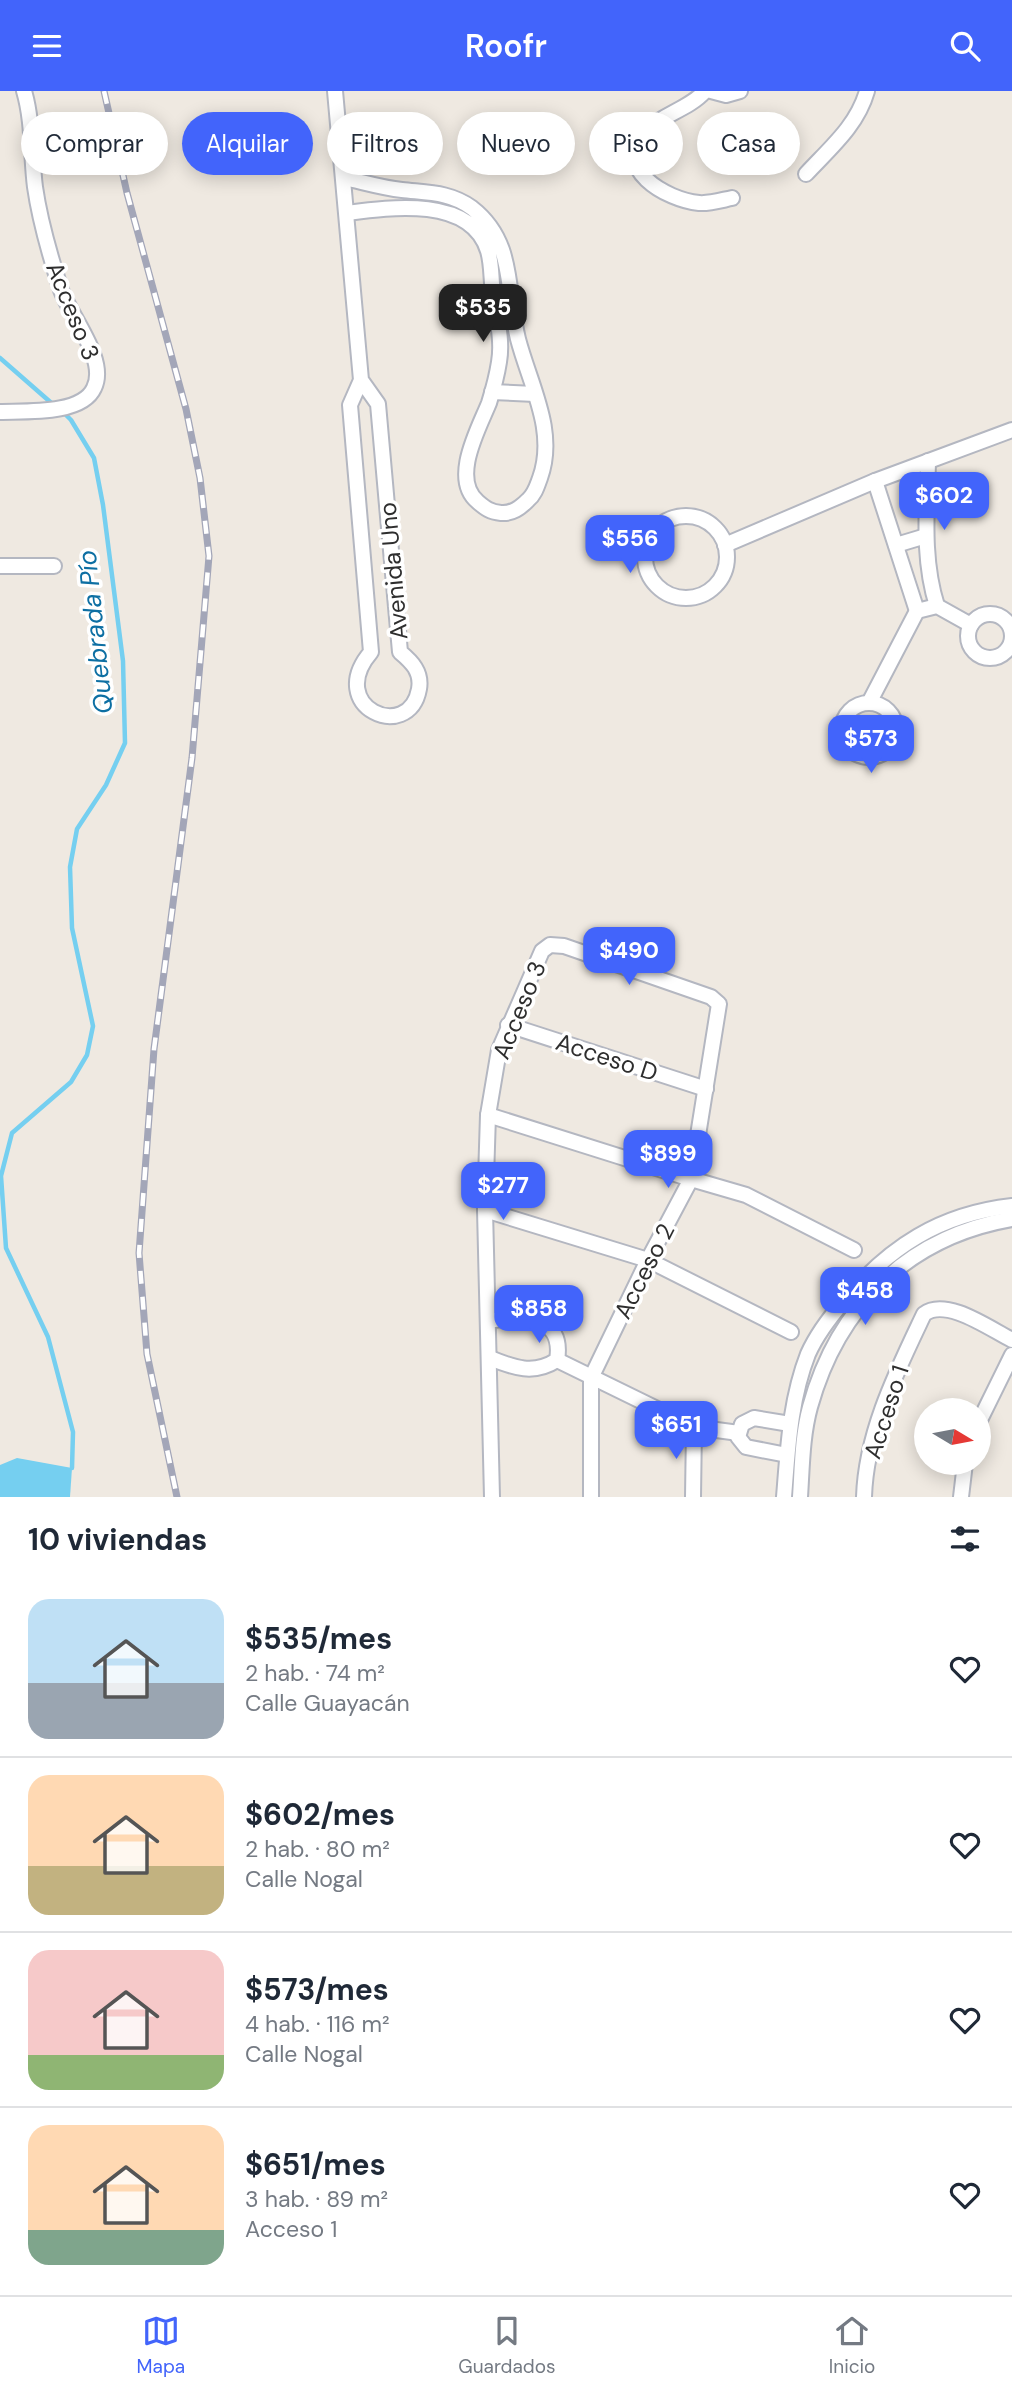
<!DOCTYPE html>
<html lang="es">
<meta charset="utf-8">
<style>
:root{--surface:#fff;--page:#f2f2f3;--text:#1f2937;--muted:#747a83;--line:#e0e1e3;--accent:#4264fb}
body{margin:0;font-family:"DM Sans",sans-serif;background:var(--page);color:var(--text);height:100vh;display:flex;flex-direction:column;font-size:26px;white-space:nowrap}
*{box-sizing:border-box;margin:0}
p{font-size:23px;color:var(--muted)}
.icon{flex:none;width:38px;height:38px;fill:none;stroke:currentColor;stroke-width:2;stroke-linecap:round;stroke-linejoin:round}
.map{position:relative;height:1406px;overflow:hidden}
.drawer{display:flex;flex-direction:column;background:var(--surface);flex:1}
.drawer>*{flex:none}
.guide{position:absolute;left:21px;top:21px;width:971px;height:63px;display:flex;gap:14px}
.needle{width:46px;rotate:100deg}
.tools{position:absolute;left:914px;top:1307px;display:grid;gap:14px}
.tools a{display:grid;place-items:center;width:77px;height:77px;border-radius:50%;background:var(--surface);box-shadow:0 4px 18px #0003;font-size:35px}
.price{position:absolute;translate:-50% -60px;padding:0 16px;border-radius:14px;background:var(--accent);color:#fff;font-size:23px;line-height:46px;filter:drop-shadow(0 2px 4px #0008)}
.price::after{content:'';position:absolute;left:50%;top:42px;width:21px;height:16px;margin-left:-10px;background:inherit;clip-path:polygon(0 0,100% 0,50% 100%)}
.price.on{background:#222;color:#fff}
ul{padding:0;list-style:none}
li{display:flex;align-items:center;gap:21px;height:175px;padding:0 28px}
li+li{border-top:2px solid var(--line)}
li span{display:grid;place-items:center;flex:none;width:196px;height:140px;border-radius:21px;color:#555}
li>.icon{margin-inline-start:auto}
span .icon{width:84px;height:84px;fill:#fffc;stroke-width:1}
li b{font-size:30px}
h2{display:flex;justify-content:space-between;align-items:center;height:84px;padding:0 28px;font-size:30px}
.pill{padding:0 24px;border-radius:32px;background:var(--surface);box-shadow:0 4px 18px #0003;font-size:24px;line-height:63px}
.pill.on{background:var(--accent);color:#fff}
header{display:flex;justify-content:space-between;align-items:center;height:91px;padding:0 28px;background:var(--accent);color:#fff;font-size:32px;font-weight:600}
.menu{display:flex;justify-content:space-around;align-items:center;height:98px;border-top:2px solid var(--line);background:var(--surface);font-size:19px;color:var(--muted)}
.menu a{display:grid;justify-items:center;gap:4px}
.menu .on{color:var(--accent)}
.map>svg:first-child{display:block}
.water{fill:#75cff0}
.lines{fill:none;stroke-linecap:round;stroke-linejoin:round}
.stream{stroke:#75cff0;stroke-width:4.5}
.minor-casing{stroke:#b4b7c1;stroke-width:18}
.minor{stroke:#fff;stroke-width:14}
.rail-casing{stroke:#a3a6b8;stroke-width:7}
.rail{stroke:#fff;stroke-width:4.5;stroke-dasharray:13;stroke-linecap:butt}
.labels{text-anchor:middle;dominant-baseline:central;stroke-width:7;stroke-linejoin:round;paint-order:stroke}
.street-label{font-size:24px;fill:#2e2e2e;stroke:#fff}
.water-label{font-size:26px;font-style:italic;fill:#0d6fa3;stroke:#fff}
</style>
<header><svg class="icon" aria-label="menu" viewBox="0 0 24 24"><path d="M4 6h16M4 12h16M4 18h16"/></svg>Roofr<svg class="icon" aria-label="search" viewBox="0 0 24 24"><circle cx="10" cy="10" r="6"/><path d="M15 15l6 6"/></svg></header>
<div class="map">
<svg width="1012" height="1406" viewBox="0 0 1012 1406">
<rect width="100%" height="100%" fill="#efe9e1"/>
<!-- water -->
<path class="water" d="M 17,1367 L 72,1377 L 70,1406 L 0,1406 L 0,1374 Z"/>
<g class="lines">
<!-- stream -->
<g class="stream">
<path d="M 0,267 L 56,316"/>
<path d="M 63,321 L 71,329 L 94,367 L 103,414 L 123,570 L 125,652 L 106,694 L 77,738 L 70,776 L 72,837 L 93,935 L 87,964 L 71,991 L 12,1042 L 1,1085 L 6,1157 L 48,1246 L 73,1341 L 72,1377"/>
</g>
<!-- minor casing -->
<g class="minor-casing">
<g id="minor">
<path d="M 335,0 L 361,289 L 350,314 L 371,561 C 324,616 409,653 419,598 C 422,581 412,571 400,561 L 378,313 L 361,289"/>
<path d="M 705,0 C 689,18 663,23 647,39 C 609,77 667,109 699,112 C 709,113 722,109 732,107"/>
<path d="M 711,0 L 726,4 L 740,0"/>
<path d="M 806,83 C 830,57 857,35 867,0"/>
<path d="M 344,87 C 363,91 382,97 402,99 C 428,102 450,101 472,117 C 516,151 506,201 518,248 C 530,294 557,340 540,387 C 537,395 535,403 528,409 C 520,417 512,423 501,422 C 490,421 485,417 478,411 C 450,388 479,337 489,312 C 493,299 497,284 499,271 C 503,248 496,225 493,202 C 491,189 492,173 488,160 C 471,105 391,116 347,122"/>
<path d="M 492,301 L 535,303"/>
<path d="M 0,321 C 25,320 82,324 94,297 C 108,269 71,226 61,199 C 50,165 40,131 35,96 C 31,65 33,30 24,0"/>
<path d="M 928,370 C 927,419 922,468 937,515"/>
<path d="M 875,390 L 917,520"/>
<circle cx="686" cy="466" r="41"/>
<path d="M 725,454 L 875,390 L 1012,339"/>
<path d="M 896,454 L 926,445"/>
<path d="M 0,475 L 54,475"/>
<circle cx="990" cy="545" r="22"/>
<circle cx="869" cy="639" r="27"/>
<path d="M 869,612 L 917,520 L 937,515 L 971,534"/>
<path d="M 508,934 L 706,998"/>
<path d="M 488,1024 L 691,1088 L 746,1104 L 854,1159"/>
<path d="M 485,1119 L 648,1169 L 791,1241"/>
<path d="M 489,1230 C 520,1224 565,1223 557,1269 C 534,1284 514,1277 490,1267"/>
<path d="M 557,1269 L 694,1336 L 739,1342"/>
<path d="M 978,1333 L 1012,1264"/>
<path d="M 787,1364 L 746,1356 L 738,1346 L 742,1333 L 754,1327 L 790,1333"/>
<path d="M 492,1406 L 485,1119 L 488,1024 L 499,959 L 542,860 L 550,854 L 564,855 L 711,906 L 719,913 L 691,1088 L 648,1169 L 591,1287 L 591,1406"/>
<path d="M 693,1406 L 694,1336"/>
<path d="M 784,1406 C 788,1358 790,1309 808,1263 C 817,1243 830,1226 844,1210 C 889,1156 940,1123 1012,1115"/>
<path d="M 800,1406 C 802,1376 802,1345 810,1316 C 838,1215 908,1146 1012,1128"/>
<path d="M 864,1406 C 866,1341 897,1280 924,1223 C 946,1206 990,1238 1012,1249"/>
<path d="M 961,1406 L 965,1372"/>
</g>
</g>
<!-- minor -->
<use href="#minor" class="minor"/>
<!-- rail casing -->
<g class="rail-casing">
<path id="rail" d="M 104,0 L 127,102 L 186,318 L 200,387 L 209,465 L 192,667 L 154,958 L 139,1162 L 147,1263 L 177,1406"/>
</g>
<!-- rail -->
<use href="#rail" class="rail"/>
</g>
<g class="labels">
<!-- street labels -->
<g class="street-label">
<text transform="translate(73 220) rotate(68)">Acceso 3</text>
<text transform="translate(393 480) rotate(-95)">Avenida Uno</text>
<text transform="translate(519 919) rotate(-68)">Acceso 3</text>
<text transform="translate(607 966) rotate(18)">Acceso D</text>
<text transform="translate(644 1180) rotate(-63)">Acceso 2</text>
<text transform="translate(886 1321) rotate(-72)">Acceso 1</text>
</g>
<!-- water labels -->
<g class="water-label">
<text transform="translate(95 541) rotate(-96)">Quebrada Pío</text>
</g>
</g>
</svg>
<div class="tools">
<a><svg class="needle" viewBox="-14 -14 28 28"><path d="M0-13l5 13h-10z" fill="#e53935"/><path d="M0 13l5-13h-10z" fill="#747a83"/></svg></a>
</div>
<b class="price on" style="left:483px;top:253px">$535</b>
<b class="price" style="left:944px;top:441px">$602</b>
<b class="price" style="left:630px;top:484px">$556</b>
<b class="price" style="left:871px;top:684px">$573</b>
<b class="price" style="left:629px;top:896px">$490</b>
<b class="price" style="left:668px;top:1099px">$899</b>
<b class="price" style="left:503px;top:1131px">$277</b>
<b class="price" style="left:865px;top:1236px">$458</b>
<b class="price" style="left:539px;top:1254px">$858</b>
<b class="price" style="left:676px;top:1370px">$651</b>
<div class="guide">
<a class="pill">Comprar</a>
<a class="pill on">Alquilar</a>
<a class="pill">Filtros</a>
<a class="pill">Nuevo</a>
<a class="pill">Piso</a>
<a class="pill">Casa</a>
</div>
</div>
<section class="drawer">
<h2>10 viviendas<svg class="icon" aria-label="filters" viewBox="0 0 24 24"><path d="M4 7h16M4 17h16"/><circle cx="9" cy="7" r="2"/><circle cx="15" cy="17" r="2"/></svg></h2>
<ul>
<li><span style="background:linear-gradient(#bfe0f5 60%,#9aa5b1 0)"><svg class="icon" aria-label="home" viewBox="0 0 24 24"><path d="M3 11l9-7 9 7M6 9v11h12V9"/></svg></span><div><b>$535/mes</b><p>2 hab. · 74 m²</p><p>Calle Guayacán</p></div><svg class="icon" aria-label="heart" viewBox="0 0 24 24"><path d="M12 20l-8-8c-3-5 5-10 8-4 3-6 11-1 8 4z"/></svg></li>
<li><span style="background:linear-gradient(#ffd9b3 65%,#c2b280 0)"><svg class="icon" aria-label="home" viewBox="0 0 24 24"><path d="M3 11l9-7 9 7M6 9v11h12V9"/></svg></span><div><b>$602/mes</b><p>2 hab. · 80 m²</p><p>Calle Nogal</p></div><svg class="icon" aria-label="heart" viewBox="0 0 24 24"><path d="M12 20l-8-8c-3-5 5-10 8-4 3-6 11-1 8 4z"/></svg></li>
<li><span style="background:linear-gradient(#f6c9c9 75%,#8fb573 0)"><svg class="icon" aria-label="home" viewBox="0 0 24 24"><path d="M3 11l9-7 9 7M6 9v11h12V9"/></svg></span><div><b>$573/mes</b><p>4 hab. · 116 m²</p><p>Calle Nogal</p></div><svg class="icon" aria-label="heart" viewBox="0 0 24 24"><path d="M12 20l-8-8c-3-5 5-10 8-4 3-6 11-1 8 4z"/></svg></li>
<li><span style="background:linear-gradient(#ffd9b3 75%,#7fa58c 0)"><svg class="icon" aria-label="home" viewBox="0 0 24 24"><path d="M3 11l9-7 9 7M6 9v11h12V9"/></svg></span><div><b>$651/mes</b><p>3 hab. · 89 m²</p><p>Acceso 1</p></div><svg class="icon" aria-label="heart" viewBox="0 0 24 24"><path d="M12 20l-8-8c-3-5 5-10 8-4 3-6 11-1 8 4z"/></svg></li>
</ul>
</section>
<nav class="menu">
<a class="on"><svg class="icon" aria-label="map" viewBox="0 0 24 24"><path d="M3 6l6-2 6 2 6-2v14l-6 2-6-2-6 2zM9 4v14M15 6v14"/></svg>Mapa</a>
<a><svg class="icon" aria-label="saved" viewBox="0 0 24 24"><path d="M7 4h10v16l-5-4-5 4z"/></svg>Guardados</a>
<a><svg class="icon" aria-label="home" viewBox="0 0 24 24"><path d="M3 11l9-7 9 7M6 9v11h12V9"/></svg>Inicio</a>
</nav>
